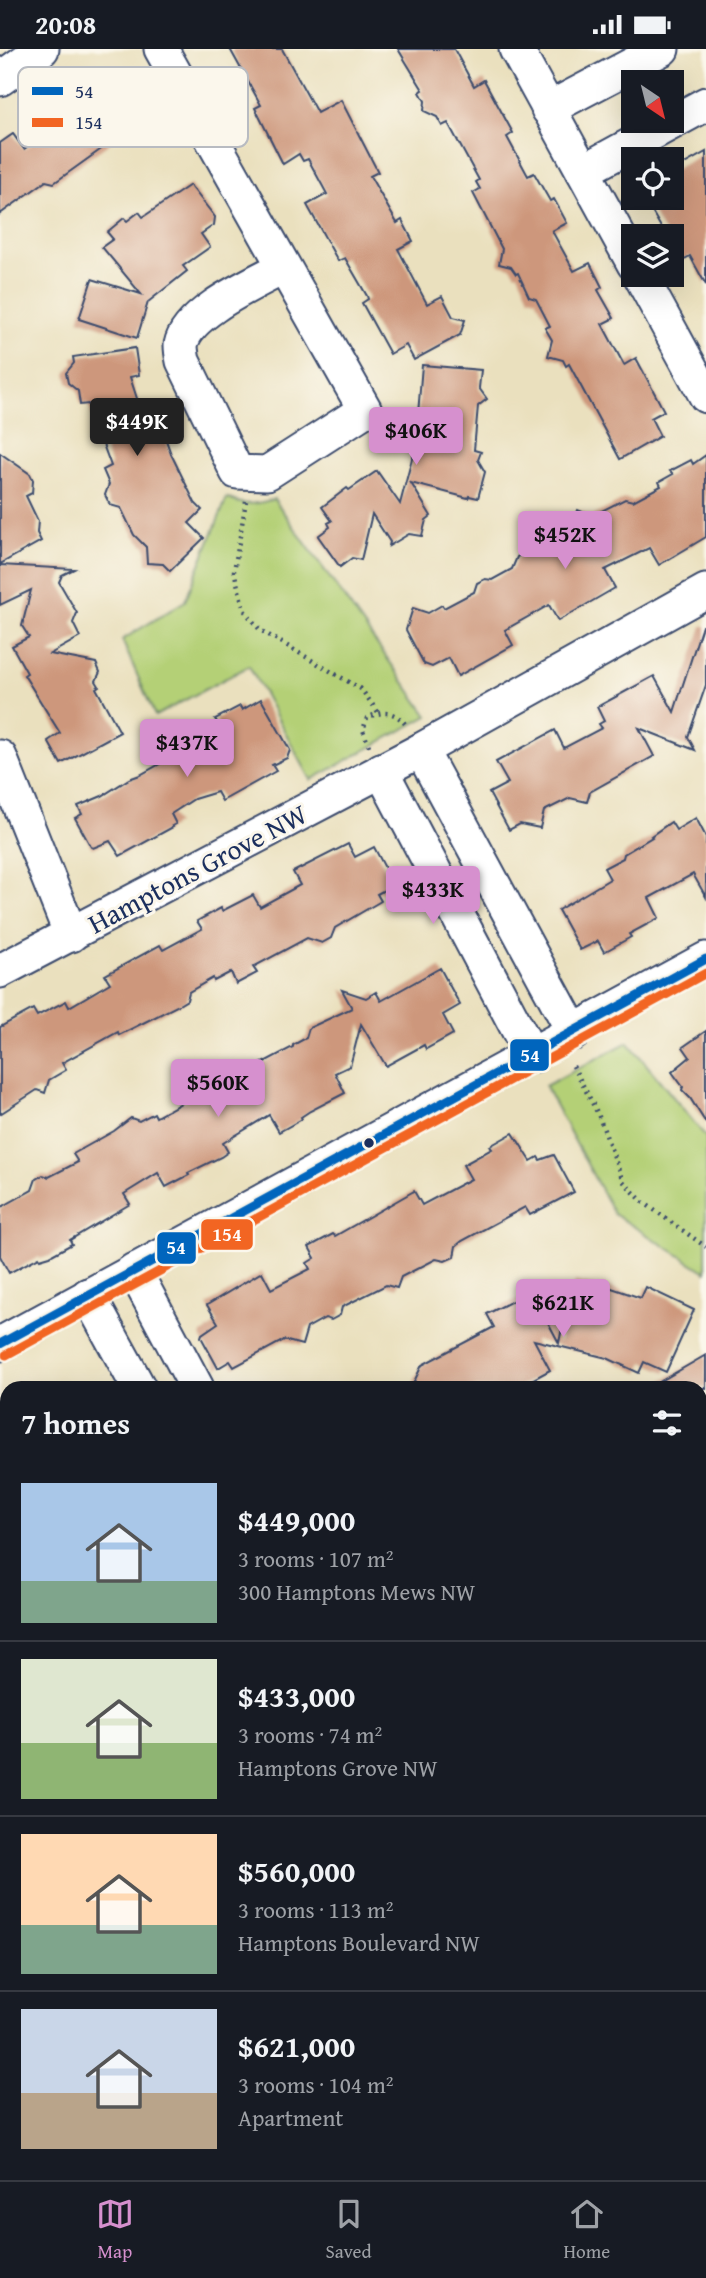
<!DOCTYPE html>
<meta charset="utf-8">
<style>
:root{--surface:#171b24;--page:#242831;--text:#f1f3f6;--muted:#9ea1a6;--line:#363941;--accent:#d690ce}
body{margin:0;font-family:"Gentium Book Plus",serif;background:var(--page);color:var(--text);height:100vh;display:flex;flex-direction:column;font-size:26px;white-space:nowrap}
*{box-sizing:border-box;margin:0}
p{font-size:23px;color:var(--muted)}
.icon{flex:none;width:38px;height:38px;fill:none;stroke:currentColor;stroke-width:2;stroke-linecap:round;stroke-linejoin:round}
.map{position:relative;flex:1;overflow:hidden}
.sheet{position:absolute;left:0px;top:1332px;width:707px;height:800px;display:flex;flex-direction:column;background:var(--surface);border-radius:21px 21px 0 0;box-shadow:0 7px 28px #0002}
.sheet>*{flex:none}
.needle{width:46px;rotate:145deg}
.buttons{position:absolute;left:621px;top:21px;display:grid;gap:14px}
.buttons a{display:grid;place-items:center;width:63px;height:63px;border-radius:0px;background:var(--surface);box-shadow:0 7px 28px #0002;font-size:35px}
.price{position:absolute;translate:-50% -60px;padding:0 16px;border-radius:7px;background:var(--accent);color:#111;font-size:23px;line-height:46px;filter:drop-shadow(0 2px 4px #0008)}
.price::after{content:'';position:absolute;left:50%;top:42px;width:21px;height:16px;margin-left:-10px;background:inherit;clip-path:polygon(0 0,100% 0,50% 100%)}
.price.current{background:#222;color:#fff}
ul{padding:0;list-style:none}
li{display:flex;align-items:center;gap:21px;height:175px;padding:0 21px}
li+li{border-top:2px solid var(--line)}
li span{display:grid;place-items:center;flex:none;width:196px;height:140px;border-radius:0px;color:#555}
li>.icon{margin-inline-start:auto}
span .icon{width:84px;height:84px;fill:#fffc;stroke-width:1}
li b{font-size:30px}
h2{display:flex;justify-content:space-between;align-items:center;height:84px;padding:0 21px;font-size:30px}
.status{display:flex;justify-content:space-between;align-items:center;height:49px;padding:0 35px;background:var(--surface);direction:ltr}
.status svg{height:19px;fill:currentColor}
.dock{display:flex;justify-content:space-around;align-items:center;height:98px;border-top:2px solid var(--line);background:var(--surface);font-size:19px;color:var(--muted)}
.dock a{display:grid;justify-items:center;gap:4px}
.dock .current{color:var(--accent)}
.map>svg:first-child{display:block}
.green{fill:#b4d076;stroke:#68806a;stroke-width:2}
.building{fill:#cd977c}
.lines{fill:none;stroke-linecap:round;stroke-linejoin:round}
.minor-casing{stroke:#3a4a6c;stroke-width:37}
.path{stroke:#3a4a6c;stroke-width:4.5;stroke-dasharray:2 5;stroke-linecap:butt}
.minor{stroke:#fff;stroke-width:33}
.bus-1-casing{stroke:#fbf7ec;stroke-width:14}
.bus-2-casing{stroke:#fbf7ec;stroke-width:14}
.bus-1{stroke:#0065bd;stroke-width:9}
.bus-2{stroke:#f26522;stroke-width:9}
.bus-dot{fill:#1b2f5e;stroke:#fbf7ec;stroke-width:2.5}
.labels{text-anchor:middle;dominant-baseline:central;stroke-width:6;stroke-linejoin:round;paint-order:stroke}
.street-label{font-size:28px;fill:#1b2f5e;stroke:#fbf7ec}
.key{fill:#fbf7ec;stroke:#b8bbc1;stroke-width:2}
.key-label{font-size:19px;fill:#1b2f5e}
.line-badge{stroke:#fbf7ec;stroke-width:2.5}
.badge-label{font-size:19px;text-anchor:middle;font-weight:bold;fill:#fff}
</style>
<div class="status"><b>20:08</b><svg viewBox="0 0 49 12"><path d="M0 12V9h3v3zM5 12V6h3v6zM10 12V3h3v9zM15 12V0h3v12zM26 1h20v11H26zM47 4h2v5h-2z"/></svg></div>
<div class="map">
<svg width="706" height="2131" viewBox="0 0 706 2131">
<rect width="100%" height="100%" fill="#fbf7ec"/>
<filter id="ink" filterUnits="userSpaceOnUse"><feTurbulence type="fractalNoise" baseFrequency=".0143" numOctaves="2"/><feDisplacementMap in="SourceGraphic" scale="14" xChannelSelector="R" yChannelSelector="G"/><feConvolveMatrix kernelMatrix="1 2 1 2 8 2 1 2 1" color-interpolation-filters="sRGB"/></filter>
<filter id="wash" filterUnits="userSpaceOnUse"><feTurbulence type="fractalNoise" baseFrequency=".00686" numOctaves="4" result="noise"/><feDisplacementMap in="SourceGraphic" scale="28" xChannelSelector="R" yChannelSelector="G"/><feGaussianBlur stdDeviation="1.57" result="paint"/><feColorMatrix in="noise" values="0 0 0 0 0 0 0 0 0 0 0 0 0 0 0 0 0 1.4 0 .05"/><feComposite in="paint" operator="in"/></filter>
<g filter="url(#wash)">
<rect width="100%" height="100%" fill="#eae0be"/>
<!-- green -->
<g class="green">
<path d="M 227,449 C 244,458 257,455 274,450 L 428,667 L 311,731 L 249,617 L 155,667 L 122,591 L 185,552 Z"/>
<path d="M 628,993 L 706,1088 L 706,1223 L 614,1165 L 545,1037 Z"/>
<path d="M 0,2032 L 7,2045 L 7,2124 L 50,2125 L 53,2131 L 0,2131 Z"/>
</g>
<g id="blocks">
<!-- building -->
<g class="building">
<path d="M 230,0 L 282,0 L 317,64 L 341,51 L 378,123 L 370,127 L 397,174 L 402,171 L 413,192 L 398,200 L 427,255 L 442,247 L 453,268 L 465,271 L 460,286 L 414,311 L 406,296 L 390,305 L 362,254 L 368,250 L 367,247 L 345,209 L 338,212 L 307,156 L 327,145 L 308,110 L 303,112 L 299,105 L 283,115 L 255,59 L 261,56 Z"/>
<path d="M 398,0 L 454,0 L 474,37 L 484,31 L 513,84 L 507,88 L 528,127 L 534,124 L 550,152 L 554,150 L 567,174 L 552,182 L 574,222 L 590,214 L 602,238 L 598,241 L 614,269 L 602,275 L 624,316 L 636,309 L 664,362 L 651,369 L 660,387 L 620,410 L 569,315 L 566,317 L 563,311 L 548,307 L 552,291 L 545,279 L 550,277 L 536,250 L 529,248 L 518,224 L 516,225 L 511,218 L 499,215 L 502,200 L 473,144 L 480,140 L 476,133 L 479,131 L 448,74 L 442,77 L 437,68 L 424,62 L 425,52 L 420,43 L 423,41 Z"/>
<path d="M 102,23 L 115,41 L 130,31 L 155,67 L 124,89 L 121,86 L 54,134 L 46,132 L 0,165 L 0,94 L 13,85 L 24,100 L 64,70 L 54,56 Z"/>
<path d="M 706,103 L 706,236 L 690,207 L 681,212 L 672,195 L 672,187 L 668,187 L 662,180 L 644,149 L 672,149 L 672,122 Z"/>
<path d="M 190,136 L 215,168 L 214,176 L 201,185 L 210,198 L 183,217 L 187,222 L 148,253 L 137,289 L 79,270 L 92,230 L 141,245 L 102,198 L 113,190 L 107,183 L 124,169 L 127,172 L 139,163 L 143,168 Z"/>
<path d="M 135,299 L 139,326 L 130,328 L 143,368 L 156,363 L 171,405 L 195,454 L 202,461 L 189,474 L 204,489 L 170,522 L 163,515 L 147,514 L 146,498 L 134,486 L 121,459 L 110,456 L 105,446 L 109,435 L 103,421 L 111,417 L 88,355 L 80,356 L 78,342 L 68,334 L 66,324 L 74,314 L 73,308 Z"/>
<path d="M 422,316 L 481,321 L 479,339 L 487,350 L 478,357 L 474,401 L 481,403 L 478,411 L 485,423 L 478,449 L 469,447 L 468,449 L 411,434 L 431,467 L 426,471 L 422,487 L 409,485 L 389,497 L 390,493 L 372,465 L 361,511 L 352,509 L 340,518 L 318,487 L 330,478 L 328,474 L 332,472 L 322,458 L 347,439 L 349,441 L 377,422 L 400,455 L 417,391 L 411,389 L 418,365 Z"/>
<path d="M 0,404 L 30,425 L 33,431 L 32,444 L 26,447 L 38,472 L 37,484 L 41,492 L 0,515 Z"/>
<path d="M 706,406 L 706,488 L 659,516 L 649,499 L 605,521 L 615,539 L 558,572 L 549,556 L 505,581 L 513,596 L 458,627 L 449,609 L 432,618 L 424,615 L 406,581 L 413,559 L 428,564 L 442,556 L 444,559 L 474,543 L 477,534 L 485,530 L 492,531 L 512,520 L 517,508 L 524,504 L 531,507 L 562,489 L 560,485 L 573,477 L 578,461 L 592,467 L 625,450 L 633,452 L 661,437 L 659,433 L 673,425 L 670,422 L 691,411 L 693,415 Z"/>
<path d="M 0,516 L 74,520 L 62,526 L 59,533 L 77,564 L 73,574 L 80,588 L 50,605 L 96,614 L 100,623 L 96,632 L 99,637 L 96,639 L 120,683 L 61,715 L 48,692 L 60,684 L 24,626 L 27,624 L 12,597 L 29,588 L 22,577 L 31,541 L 0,556 Z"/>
<path d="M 702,577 L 706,577 L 706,636 L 688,688 L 695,701 L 639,679 L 654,707 L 590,743 L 587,753 L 570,749 L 544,762 L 540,779 L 520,775 L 509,781 L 489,744 L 508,734 L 496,713 L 555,681 L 564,699 L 602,679 L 599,675 L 604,672 L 597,658 L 654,627 L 674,663 Z"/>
<path d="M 261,650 L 290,701 L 287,709 L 272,716 L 276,722 L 222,752 L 217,743 L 194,750 L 171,765 L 176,775 L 172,777 L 173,778 L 120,807 L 110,792 L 93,799 L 91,798 L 75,769 L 82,765 L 78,757 L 102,747 L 129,730 L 140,726 L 174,707 L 171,702 L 180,697 L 182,691 L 190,687 L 195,689 L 219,676 L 215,670 L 240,657 L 242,661 Z"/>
<path d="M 696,769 L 706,788 L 706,848 L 693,825 L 649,849 L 659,869 L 629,885 L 631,888 L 604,903 L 598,892 L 580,901 L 558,861 L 610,830 L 604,819 L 623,809 L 624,805 L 652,788 L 651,787 L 671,773 L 676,781 Z"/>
<path d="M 348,795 L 355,808 L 374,798 L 394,836 L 377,845 L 381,852 L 335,879 L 331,889 L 322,894 L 307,889 L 253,918 L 257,924 L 236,935 L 231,923 L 214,932 L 213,929 L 189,943 L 187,951 L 179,956 L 119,986 L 118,983 L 62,1014 L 66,1021 L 49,1031 L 45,1044 L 37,1041 L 0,1065 L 0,978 L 33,960 L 37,967 L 66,952 L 69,958 L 110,934 L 105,926 L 160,896 L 163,901 L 202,880 L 197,872 L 221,859 L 222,862 L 253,846 L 260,858 L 300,836 L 293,823 Z"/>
<path d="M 440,919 L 460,956 L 443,966 L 453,985 L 426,1000 L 424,996 L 386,1017 L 361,975 L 350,1017 L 335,1024 L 345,1044 L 310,1062 L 301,1068 L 302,1070 L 279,1083 L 269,1066 L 223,1094 L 228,1103 L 221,1108 L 188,1124 L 189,1126 L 166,1138 L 158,1124 L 124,1145 L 130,1155 L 70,1191 L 72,1195 L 50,1207 L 40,1210 L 39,1208 L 9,1224 L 0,1207 L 0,1159 L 32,1141 L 36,1130 L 43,1126 L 49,1128 L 78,1113 L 73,1105 L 114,1082 L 131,1069 L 139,1072 L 154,1064 L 156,1068 L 190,1049 L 192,1043 L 200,1039 L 205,1041 L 238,1023 L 240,1015 L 255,1018 L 293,998 L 293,996 L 306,989 L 309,979 L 352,959 L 342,941 L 366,949 L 376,943 L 381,952 Z"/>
<path d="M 706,982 L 706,1074 L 690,1049 L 682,1041 L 683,1038 L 672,1023 L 690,1008 L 683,998 Z"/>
<path d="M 513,1084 L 531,1112 L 538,1108 L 540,1111 L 554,1106 L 574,1143 L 530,1166 L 525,1158 L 462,1192 L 456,1197 L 454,1208 L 445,1212 L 436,1210 L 401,1228 L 397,1239 L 386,1236 L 342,1258 L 340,1266 L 331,1271 L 325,1269 L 307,1279 L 302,1296 L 284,1291 L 234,1318 L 230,1312 L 218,1319 L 201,1288 L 202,1285 L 218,1274 L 207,1256 L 262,1223 L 271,1240 L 310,1220 L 307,1214 L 315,1209 L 309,1198 L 333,1185 L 335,1187 L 414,1142 L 422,1156 L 471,1130 L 463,1116 L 492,1100 L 490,1097 Z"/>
<path d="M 575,1232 L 600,1238 L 603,1236 L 641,1249 L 646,1238 L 694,1261 L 666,1323 L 644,1313 L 639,1324 L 607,1309 L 534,1291 L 550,1321 L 517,1339 L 411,1339 L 422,1316 L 494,1278 L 487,1265 L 518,1249 L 522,1257 L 535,1249 L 559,1294 L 568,1249 L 571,1249 Z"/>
<path d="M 706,1306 L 706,1339 L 649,1339 Z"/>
</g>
</g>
</g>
<g filter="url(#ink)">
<use href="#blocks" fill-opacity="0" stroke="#3a4a6c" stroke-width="2"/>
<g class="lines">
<!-- minor casing -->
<g class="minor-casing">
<g id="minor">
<path d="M 161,0 L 365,361 L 267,424 L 237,423 L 183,312 C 182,307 181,301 181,296 C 187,263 257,233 284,218"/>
<path d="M 516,0 L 634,215"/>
<path d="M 0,30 L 42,0"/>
<path d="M 548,60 L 662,0"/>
<path d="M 583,122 L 706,55"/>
<path d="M 640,226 L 706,347"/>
<path d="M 421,701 L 574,984"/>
<path d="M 0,708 L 71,886"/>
<path d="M 381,721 L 532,1007"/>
<path d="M 0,922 L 421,701 L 706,542"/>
<path d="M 134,1221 L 197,1339"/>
<path d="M 88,1246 L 139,1339"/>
<path d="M 0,1295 L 706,910"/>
<path d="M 700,1562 L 706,1573"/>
<path d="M 700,1668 L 706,1665"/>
</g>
</g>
<!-- path -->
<g class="path">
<path d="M 246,452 L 234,522 L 244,561 L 260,581 L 361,640 L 378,663"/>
<path d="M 369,697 L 363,681 L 367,669 C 383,661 395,662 406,676"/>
<path d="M 573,1017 L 598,1065 L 623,1132 L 643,1153 L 706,1198"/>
</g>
<!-- minor -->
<use href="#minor" class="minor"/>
<!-- bus-1 casing -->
<g class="bus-1-casing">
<path id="bus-1" d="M 0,1295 L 706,910"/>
</g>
<!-- bus-2 casing -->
<g class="bus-2-casing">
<path id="bus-2" d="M 6,1306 L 706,924"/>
</g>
<!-- bus-1 -->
<use href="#bus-1" class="bus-1"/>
<!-- bus-2 -->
<use href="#bus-2" class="bus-2"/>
</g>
</g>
<!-- markers -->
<circle class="bus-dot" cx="369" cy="1094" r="6"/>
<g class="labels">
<!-- street labels -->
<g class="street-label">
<text transform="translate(197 819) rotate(-28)">Hamptons Grove NW</text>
</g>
</g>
<!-- legend -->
<rect x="18" y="18" width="230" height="80" rx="10" class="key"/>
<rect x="32" y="38" width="31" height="8" fill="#0065bd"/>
<rect x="32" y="69" width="31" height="9" fill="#f26522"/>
<g class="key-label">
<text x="75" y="49">54</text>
<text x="75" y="80">154</text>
</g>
<g class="line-badge">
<rect x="509" y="989" width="41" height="34" rx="7" fill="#0065bd"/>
<rect x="200" y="1169" width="54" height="33" rx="7" fill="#f26522"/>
<rect x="156" y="1182" width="41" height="34" rx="7" fill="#0065bd"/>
</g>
<g class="badge-label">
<text x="530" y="1013">54</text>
<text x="227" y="1192">154</text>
<text x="176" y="1205">54</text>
</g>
</svg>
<div class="buttons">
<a><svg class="needle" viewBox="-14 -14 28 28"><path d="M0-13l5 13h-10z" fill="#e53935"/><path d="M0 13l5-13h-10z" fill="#9ea1a6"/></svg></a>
<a><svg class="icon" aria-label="locate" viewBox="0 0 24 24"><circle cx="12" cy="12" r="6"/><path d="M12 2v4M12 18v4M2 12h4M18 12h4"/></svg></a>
<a><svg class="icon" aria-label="layers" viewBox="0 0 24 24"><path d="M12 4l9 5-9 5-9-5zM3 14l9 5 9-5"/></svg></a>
</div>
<b class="price current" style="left:137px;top:409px">$449K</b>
<b class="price" style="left:416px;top:418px">$406K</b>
<b class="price" style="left:565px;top:522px">$452K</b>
<b class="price" style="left:187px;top:730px">$437K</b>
<b class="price" style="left:433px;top:877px">$433K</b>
<b class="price" style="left:218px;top:1070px">$560K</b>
<b class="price" style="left:563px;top:1290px">$621K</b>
<section class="sheet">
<h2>7 homes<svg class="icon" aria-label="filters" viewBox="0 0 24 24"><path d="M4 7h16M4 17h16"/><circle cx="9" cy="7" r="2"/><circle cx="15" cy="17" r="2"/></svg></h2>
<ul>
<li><span style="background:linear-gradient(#a9c7e8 70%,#7fa58c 0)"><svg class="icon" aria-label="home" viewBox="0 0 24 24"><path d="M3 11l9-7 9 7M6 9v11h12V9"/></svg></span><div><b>$449,000</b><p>3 rooms · 107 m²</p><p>300 Hamptons Mews NW</p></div></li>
<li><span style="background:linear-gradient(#dfe7d0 60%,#8fb573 0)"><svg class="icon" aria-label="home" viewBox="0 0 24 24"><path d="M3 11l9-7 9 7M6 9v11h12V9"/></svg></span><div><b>$433,000</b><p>3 rooms · 74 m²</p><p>Hamptons Grove NW</p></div></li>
<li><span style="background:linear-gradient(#ffd9b3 65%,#7fa58c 0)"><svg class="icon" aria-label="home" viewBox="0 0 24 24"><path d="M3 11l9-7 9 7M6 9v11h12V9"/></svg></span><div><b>$560,000</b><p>3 rooms · 113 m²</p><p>Hamptons Boulevard NW</p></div></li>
<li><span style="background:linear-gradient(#c9d6e8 60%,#b9a48a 0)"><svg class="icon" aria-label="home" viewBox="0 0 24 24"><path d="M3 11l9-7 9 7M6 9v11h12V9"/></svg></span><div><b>$621,000</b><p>3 rooms · 104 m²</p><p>Apartment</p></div></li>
</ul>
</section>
</div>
<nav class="dock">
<a class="current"><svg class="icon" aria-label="map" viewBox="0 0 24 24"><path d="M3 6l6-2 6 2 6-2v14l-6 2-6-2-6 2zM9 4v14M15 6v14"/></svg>Map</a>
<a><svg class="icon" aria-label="saved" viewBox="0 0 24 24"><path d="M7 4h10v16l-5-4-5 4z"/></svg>Saved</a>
<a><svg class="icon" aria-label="home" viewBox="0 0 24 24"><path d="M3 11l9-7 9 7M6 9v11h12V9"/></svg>Home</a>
</nav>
